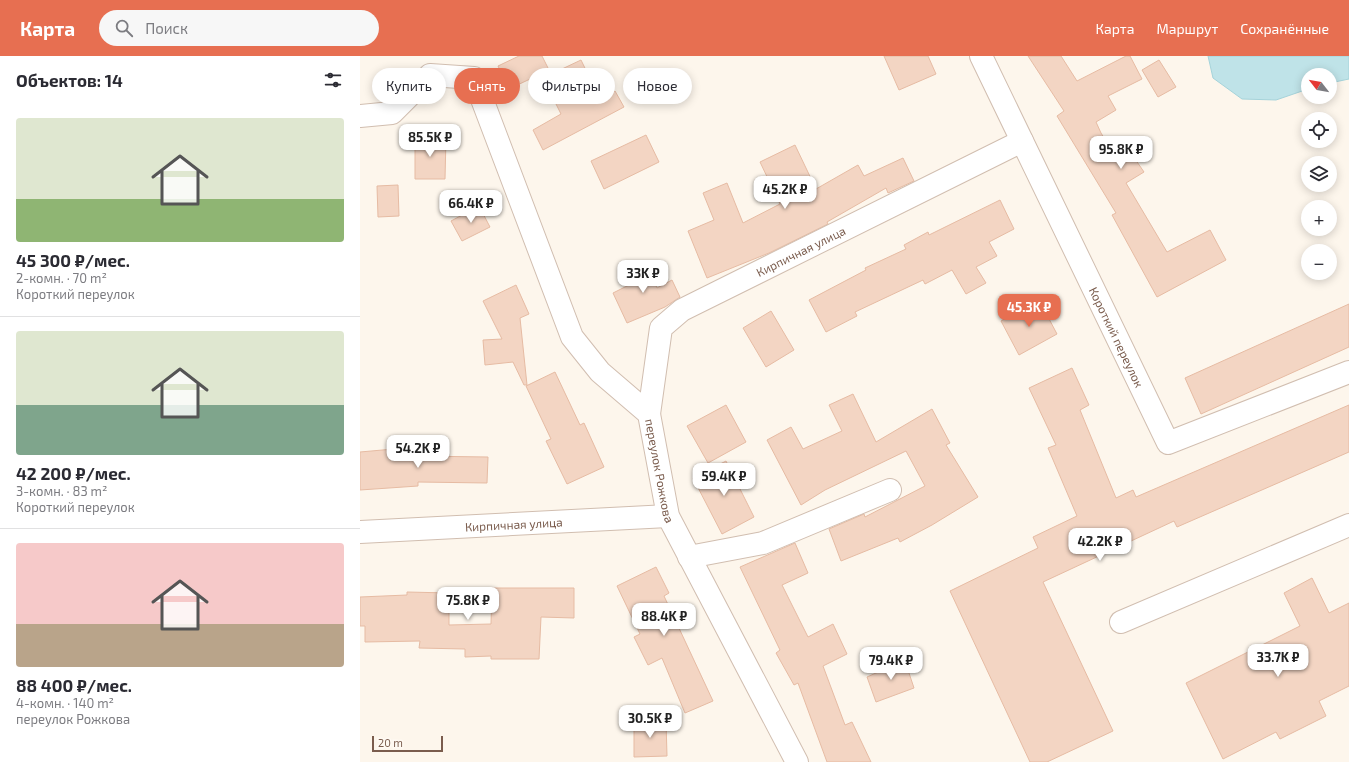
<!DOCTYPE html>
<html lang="ru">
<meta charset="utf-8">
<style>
:root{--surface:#fff;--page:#f7f7f7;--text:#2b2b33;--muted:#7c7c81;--line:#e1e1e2;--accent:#e76f51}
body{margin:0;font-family:"Exo 2",sans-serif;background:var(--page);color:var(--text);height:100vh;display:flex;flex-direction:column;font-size:15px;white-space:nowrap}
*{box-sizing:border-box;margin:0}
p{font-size:13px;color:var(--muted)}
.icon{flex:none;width:22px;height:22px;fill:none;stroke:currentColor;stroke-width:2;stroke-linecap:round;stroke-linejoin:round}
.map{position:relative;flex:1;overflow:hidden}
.side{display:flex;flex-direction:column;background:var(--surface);width:360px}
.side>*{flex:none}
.hud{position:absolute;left:12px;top:12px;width:380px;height:36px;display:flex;gap:8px}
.needle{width:26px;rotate:301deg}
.controls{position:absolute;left:941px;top:12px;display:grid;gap:8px}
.controls a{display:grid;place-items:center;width:36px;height:36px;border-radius:50%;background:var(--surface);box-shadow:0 2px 10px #0003;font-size:20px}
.scale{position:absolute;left:12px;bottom:10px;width:71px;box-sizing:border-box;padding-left:4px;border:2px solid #7a5c4d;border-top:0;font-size:11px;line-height:14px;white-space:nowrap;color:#7a5c4d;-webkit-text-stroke:3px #fffaf3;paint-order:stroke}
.price{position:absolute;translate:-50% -34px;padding:0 9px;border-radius:8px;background:#fff;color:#222;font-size:13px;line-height:26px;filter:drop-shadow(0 1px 2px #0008)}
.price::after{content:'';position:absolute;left:50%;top:24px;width:12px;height:9px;margin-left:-6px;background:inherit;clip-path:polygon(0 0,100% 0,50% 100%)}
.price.current{background:var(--accent);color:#fff}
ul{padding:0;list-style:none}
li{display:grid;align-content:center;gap:8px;height:212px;padding:0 16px}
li+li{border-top:1px solid var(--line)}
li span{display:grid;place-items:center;height:124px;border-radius:4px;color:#555}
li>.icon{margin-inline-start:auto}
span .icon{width:72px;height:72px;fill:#fffc;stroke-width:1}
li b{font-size:17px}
h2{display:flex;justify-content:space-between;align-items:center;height:48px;padding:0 16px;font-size:17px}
.pill{padding:0 14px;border-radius:18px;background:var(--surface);box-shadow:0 2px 10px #0003;font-size:14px;line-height:36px}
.pill.current{background:var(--accent);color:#fff}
header{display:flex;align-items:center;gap:24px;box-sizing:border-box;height:56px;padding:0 20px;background:var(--accent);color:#fff}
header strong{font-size:19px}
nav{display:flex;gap:22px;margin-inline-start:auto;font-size:14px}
.search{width:280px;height:36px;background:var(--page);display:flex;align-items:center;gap:10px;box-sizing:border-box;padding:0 14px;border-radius:22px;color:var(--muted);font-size:15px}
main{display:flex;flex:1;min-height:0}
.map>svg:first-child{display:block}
.water{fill:#bfe3e8;stroke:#a5d3da}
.building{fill:#f3d5c3;stroke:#e6bba3}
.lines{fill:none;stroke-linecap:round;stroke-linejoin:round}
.minor-casing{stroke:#d1beb0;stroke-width:24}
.minor{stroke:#fff;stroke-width:22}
.labels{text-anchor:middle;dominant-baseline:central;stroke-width:3;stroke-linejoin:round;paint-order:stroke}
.street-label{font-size:12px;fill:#7a5c4d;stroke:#fffaf3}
</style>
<header>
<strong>Карта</strong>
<div class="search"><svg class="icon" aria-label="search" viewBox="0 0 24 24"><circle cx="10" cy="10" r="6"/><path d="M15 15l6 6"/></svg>Поиск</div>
<nav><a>Карта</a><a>Маршрут</a><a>Сохранённые</a></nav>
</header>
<main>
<section class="side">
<h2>Объектов: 14<svg class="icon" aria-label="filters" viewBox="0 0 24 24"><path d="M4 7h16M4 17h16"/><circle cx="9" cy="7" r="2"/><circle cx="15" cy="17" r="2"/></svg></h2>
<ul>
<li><span style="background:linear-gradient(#dfe7d0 65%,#8fb573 0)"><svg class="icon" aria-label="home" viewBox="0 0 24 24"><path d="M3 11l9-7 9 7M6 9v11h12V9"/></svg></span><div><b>45 300 ₽/мес.</b><p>2-комн. · 70 m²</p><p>Короткий переулок</p></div></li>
<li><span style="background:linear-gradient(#dfe7d0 60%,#7fa58c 0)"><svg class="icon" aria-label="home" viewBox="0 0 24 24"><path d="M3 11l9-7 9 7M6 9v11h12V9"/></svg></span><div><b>42 200 ₽/мес.</b><p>3-комн. · 83 m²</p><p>Короткий переулок</p></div></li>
<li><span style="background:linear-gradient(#f6c9c9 65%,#b9a48a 0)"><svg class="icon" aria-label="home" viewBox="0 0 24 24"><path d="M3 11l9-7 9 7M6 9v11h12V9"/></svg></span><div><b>88 400 ₽/мес.</b><p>4-комн. · 140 m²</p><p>переулок Рожкова</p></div></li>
</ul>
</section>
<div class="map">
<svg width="989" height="706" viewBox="0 0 989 706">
<rect width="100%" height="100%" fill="#fdf6ec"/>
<!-- water -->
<path class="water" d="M 848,0 L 989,0 L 989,23 L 970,27 L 970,19 L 948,19 L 948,33 L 916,44 L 882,43 L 853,22 Z"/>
<!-- building -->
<g class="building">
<path d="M 159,0 L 182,0 L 189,14 L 149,33 L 138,10 Z"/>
<path d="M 524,0 L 568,0 L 576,18 L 539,34 Z"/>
<path d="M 668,0 L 701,0 L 717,25 L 766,0 L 770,0 L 782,23 L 748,40 L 756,54 L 736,66 L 741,77 L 760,108 L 773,100 L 784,116 L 766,127 L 807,196 L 850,174 L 866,204 L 797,241 L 752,159 L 756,157 L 697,60 L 704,55 Z"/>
<path d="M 221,4 L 240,43 L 255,35 L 264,51 L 183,94 L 173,74 L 201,58 L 183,22 Z"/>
<path d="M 799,4 L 816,31 L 798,41 L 782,14 Z"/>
<path d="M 286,79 L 299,106 L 244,133 L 231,105 Z"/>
<path d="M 55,80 L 86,81 L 85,123 L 55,123 Z"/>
<path d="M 435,89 L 456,133 L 498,109 L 504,120 L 543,102 L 554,125 L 528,137 L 526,132 L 467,166 L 468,168 L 409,197 L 347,222 L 328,175 L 354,164 L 343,137 L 367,127 L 383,167 L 420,148 L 400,106 Z"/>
<path d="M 38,129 L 39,160 L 18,161 L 17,130 Z"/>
<path d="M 640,144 L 654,173 L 629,186 L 637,200 L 616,211 L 626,227 L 606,238 L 592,214 L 565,228 L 563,224 L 495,256 L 497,260 L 466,276 L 449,244 L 506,214 L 505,212 L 546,193 L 544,189 L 568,176 L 569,179 Z"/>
<path d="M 119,150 L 130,171 L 102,185 L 91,165 Z"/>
<path d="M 285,205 L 297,232 L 312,224 L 320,241 L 305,251 L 267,267 L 253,237 L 269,229 L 263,215 Z"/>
<path d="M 156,229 L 169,258 L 160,262 L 167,329 L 164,329 L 153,306 L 125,309 L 123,284 L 142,283 L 123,245 Z"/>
<path d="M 679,244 L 697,278 L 659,299 L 641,265 Z"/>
<path d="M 989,248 L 989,291 L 841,358 L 825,322 Z"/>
<path d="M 411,255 L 434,294 L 406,311 L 383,272 Z"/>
<path d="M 712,312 L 729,349 L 720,354 L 756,442 L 773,434 L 776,441 L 989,349 L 989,396 L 817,471 L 814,465 L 683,526 L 753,675 L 687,706 L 670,706 L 590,535 L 678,492 L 673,481 L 717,460 L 688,392 L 696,389 L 669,332 Z"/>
<path d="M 195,316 L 220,369 L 224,367 L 244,411 L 207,428 L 186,385 L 191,383 L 166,330 Z"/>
<path d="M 493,338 L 516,386 L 572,353 L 590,387 L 586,389 L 618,441 L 572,469 L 540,486 L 538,482 L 481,505 L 469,473 L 504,458 L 505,461 L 565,430 L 546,395 L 465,434 L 441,449 L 407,384 L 431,371 L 443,393 L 482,375 L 469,349 Z"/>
<path d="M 366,349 L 386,386 L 348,407 L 327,370 Z"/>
<path d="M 56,391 L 56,400 L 128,401 L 127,427 L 58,426 L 58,430 L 0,434 L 0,396 Z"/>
<path d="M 366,405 L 394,461 L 362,478 L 333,422 Z"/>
<path d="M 435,487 L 448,517 L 422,529 L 448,581 L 473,568 L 487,598 L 463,610 L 485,669 L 492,666 L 511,706 L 467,706 L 438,627 L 434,629 L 416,597 L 420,594 L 380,511 Z"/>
<path d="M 296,511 L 309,537 L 304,540 L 353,645 L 325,657 L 302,602 L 288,609 L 274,581 L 280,578 L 257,530 Z"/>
<path d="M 952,522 L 969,557 L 989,547 L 989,630 L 959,645 L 966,660 L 920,683 L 916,676 L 863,703 L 826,627 L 940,570 L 924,537 Z"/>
<path d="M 132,532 L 214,532 L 214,562 L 181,561 L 179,603 L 131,603 L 131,600 L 105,601 L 105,593 L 59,592 L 60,585 L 5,586 L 5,570 L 0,570 L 0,541 L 47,539 L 47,536 L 89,537 L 89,569 L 131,568 Z"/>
<path d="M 544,602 L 554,632 L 516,646 L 507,621 L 525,613 L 524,610 Z"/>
<path d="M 306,665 L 307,700 L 274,701 L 274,666 Z"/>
</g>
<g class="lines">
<!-- minor casing -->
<g class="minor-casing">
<g id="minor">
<path id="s1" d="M 621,0 L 808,387 L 989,316"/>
<path id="s2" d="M 0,60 L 32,57 L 70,19 L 114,22 L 212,281 L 240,316 L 289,358 L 308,460 L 437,706"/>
<path id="s3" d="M 289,358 L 301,272 L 322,254 L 662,85"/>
<path id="s4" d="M 0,476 L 308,460"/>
<path d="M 329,501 L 403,487 L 530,434"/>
<path d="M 761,566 L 989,469"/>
</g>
</g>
<!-- minor -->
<use href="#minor" class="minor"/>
</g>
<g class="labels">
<!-- street labels -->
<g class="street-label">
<text stroke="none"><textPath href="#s3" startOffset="247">Кирпичная улица</textPath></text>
<text stroke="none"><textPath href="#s1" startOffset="312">Короткий переулок</textPath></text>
<text stroke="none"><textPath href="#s2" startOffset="574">переулок Рожкова</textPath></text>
<text stroke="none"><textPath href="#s4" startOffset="154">Кирпичная улица</textPath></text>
</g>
</g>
</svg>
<div class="controls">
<a><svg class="needle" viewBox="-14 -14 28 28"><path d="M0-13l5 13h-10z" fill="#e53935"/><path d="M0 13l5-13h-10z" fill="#7c7c81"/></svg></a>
<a><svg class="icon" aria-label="locate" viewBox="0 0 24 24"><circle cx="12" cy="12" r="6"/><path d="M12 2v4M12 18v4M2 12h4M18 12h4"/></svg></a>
<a><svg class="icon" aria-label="layers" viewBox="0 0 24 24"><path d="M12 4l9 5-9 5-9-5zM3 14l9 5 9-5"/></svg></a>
<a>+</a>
<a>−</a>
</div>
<div class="scale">20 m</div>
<b class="price" style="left:70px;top:102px">85.5K ₽</b>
<b class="price" style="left:761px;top:114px">95.8K ₽</b>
<b class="price" style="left:425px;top:154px">45.2K ₽</b>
<b class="price" style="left:111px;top:168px">66.4K ₽</b>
<b class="price" style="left:283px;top:238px">33K ₽</b>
<b class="price current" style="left:669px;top:272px">45.3K ₽</b>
<b class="price" style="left:58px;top:413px">54.2K ₽</b>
<b class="price" style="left:364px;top:441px">59.4K ₽</b>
<b class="price" style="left:740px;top:506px">42.2K ₽</b>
<b class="price" style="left:108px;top:565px">75.8K ₽</b>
<b class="price" style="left:304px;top:581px">88.4K ₽</b>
<b class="price" style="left:918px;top:622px">33.7K ₽</b>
<b class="price" style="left:531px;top:625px">79.4K ₽</b>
<b class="price" style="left:290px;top:683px">30.5K ₽</b>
<div class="hud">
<a class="pill">Купить</a>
<a class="pill current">Снять</a>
<a class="pill">Фильтры</a>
<a class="pill">Новое</a>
</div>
</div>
</main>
